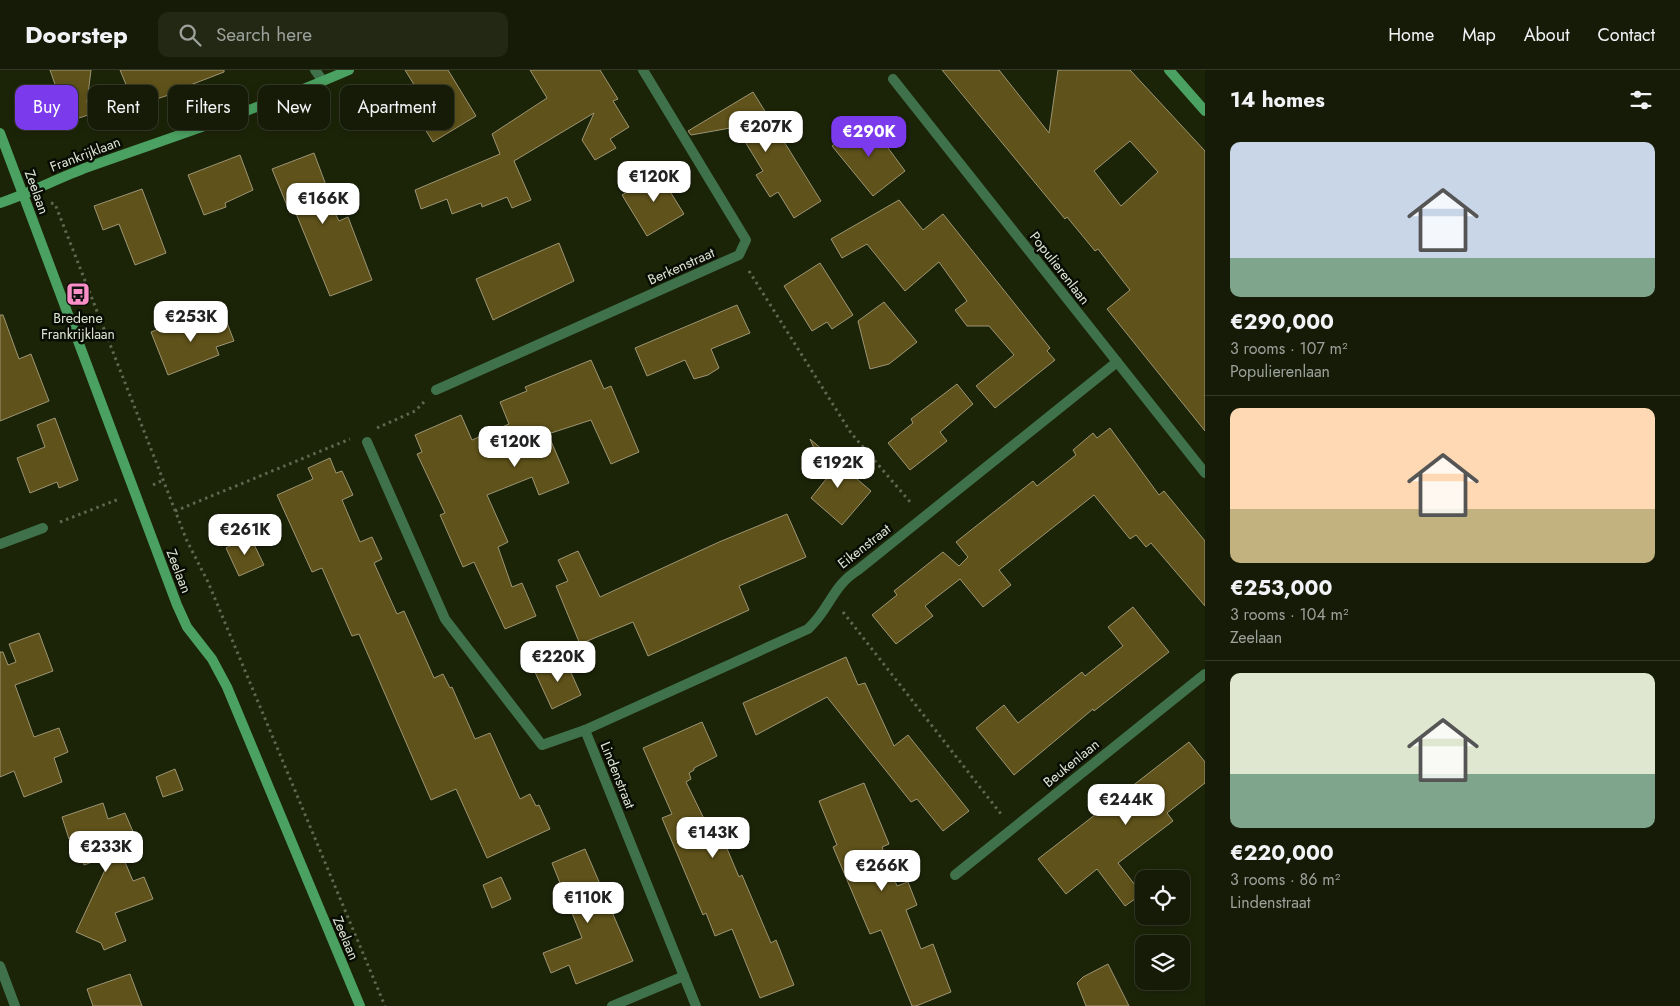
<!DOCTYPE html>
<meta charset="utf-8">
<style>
:root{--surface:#151b06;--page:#222814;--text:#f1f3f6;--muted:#9da19b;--line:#343928;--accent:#7c3aed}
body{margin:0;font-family:Jost,sans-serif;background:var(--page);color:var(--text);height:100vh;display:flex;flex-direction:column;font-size:19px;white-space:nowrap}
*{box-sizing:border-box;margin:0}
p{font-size:16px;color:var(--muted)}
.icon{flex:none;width:28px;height:28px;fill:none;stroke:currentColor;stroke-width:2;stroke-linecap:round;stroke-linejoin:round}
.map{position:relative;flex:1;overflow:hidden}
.sheet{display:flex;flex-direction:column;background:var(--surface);width:475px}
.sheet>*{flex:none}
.banner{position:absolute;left:15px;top:15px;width:475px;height:45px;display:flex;gap:10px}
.controls{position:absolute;left:1135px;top:800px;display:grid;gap:10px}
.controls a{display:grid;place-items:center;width:55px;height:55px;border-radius:10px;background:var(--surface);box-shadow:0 2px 8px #0003,0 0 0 1px var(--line);font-size:25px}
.price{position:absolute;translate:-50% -42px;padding:0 11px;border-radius:10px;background:#fff;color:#222;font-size:16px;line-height:32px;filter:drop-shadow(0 1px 2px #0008)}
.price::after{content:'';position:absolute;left:50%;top:30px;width:15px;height:11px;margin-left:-8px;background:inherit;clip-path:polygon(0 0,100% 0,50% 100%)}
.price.active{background:var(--accent);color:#fff}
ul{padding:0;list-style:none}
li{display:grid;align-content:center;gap:10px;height:265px;padding:0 25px}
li+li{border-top:1px solid var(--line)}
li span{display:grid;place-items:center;height:155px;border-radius:10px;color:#555}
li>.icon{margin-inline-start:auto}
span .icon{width:90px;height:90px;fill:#fffc;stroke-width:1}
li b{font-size:21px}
h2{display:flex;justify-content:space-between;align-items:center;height:60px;padding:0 25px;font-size:21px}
.chip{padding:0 18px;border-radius:10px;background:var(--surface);box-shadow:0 2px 8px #0003,0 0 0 1px var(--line);font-size:18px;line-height:45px}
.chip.active{background:var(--accent);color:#fff}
header{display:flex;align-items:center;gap:30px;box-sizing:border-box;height:70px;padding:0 25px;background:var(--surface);border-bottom:1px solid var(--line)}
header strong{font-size:24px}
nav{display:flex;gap:28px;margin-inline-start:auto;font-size:18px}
.search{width:350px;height:45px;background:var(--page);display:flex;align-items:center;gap:12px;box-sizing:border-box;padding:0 18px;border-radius:10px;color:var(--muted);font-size:19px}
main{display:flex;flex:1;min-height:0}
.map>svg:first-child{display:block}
.building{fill:#5f521a;stroke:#9d9574;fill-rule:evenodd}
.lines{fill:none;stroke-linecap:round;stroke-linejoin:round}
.path{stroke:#606750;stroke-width:3;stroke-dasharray:2.5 4;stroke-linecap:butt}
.street{stroke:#3f724a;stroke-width:10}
.secondary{stroke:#4ba161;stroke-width:10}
.labels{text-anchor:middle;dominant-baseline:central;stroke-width:5;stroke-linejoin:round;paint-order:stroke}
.street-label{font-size:14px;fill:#dfe5d5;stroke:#080c03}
.poi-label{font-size:14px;fill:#dfe5d5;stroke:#080c03}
</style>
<header>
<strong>Doorstep</strong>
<div class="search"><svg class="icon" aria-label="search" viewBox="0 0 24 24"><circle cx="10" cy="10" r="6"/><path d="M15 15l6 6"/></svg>Search here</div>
<nav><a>Home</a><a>Map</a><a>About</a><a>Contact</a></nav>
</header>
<main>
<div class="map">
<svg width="1205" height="936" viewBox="0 0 1205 936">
<rect width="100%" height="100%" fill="#1c2408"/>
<!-- building -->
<g class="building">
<path d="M 50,0 L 91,0 L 87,32 L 91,44 L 64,53 L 63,51 L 56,54 L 45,24 L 57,20 Z"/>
<path d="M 120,0 L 224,0 L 224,2 L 180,19 L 181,21 L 135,36 Z"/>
<path d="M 405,0 L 448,0 L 476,46 L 433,72 L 420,51 L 432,44 Z"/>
<path d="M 530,0 L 600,0 L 618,29 L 613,31 L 629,57 L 610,69 L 616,78 L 595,90 L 582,70 L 594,43 L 514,91 L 531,130 L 512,138 L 507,127 L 482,137 L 481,133 L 452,144 L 447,129 L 421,139 L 415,120 L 500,84 L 492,64 L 547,28 Z"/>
<path d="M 942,0 L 999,0 L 1049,63 L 1058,0 L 1130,0 L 1205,81 L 1205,361 L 1107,239 L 1130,220 L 1098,179 L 1095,181 L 1067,147 L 1065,149 ZM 1130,71 L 1158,102 L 1121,136 L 1094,101 Z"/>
<path d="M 753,22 L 821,131 L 794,148 L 778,122 L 770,127 L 756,105 L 763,101 L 736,57 L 691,65 L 688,61 Z"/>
<path d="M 864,50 L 875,64 L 877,63 L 905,101 L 873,126 L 832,76 Z"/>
<path d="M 314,83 L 333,134 L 331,135 L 339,151 L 348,147 L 372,210 L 330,226 L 295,141 L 290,143 L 272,99 Z"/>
<path d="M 240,85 L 253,120 L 225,133 L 226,137 L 204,145 L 188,105 Z"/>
<path d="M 663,101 L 675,120 L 671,123 L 684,144 L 647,166 L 622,125 Z"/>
<path d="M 142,119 L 166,183 L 135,195 L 119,154 L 103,160 L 94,136 Z"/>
<path d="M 899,130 L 923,160 L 943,144 L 1050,278 L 1047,281 L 1055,290 L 995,338 L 976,316 L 1014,285 L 989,256 L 967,256 L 955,240 L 967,231 L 939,192 L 905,221 L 867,174 L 842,188 L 831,169 Z"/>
<path d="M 559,173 L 574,211 L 493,250 L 476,209 Z"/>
<path d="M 820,193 L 853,245 L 832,259 L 827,252 L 812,261 L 784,216 Z"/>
<path d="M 884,232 L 917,272 L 889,294 L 870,299 L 858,251 Z"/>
<path d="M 737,235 L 750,263 L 711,279 L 719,298 L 708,305 L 694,309 L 685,290 L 647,306 L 635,278 Z"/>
<path d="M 0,245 L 3,245 L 19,289 L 31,284 L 49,331 L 0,351 Z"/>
<path d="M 224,245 L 234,271 L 216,277 L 219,285 L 168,305 L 151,262 L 179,251 L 182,258 L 191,255 L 191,257 Z"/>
<path d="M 591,290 L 604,319 L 611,316 L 639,382 L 611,394 L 591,350 L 548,364 L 569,413 L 539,425 L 532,407 L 487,425 L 508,472 L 498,477 L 512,517 L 522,513 L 536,546 L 505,559 L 474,492 L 463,497 L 440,445 L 445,443 L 417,384 L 422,382 L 415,365 L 461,345 L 472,370 L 509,354 L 500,332 L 527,321 L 525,317 Z"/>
<path d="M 957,314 L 973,334 L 940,362 L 947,371 L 910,400 L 888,373 L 913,353 L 911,349 Z"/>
<path d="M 55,348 L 78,410 L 59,418 L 57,412 L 30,423 L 17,388 L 45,377 L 37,355 Z"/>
<path d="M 1110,358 L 1159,425 L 1164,421 L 1205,471 L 1205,536 L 1151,473 L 1146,477 L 1136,465 L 1130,469 L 1094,425 L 999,500 L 1011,515 L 983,537 L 960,509 L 925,536 L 933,546 L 896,574 L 872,545 L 897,525 L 894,521 L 943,482 L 959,496 L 968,487 L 956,472 L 1033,411 L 1037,416 L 1076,385 L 1073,380 L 1093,363 L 1097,368 Z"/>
<path d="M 810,369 L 871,421 L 842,455 L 811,428 L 827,408 Z"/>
<path d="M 330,388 L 336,403 L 342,401 L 353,425 L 342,430 L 360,472 L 372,467 L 382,489 L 374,493 L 397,544 L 404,541 L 434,608 L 443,604 L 450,618 L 452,617 L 475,669 L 490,663 L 520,729 L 530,724 L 536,736 L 539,735 L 550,759 L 487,788 L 456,719 L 431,730 L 359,564 L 352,566 L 322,498 L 312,502 L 277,425 L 313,409 L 308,398 Z"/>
<path d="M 787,444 L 806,487 L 739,516 L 749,540 L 648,586 L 633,552 L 580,574 L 556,516 L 568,511 L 558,490 L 578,481 L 600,527 L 719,472 Z"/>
<path d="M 250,466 L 264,495 L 239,506 L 226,478 Z"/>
<path d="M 1133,537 L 1169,582 L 1094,641 L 1093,639 L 1014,705 L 976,658 L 1004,635 L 1018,653 L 1082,602 L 1085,606 L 1123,576 L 1108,557 Z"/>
<path d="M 39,563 L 53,601 L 15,615 L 34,667 L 59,658 L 68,682 L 54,688 L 62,712 L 24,727 L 14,701 L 0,707 L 0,582 L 3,582 L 8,595 L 16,592 L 9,574 Z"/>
<path d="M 564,587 L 581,625 L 552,639 L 534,600 Z"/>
<path d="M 846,587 L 858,615 L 865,613 L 894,676 L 908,665 L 969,741 L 943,761 L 917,729 L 911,732 L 827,627 L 756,665 L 743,633 Z"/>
<path d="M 702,652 L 717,686 L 694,698 L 694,700 L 689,703 L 691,709 L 686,712 L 711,763 L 717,755 L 739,807 L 742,805 L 771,873 L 776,870 L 794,915 L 760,928 L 732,859 L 715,866 L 706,843 L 703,845 L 662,748 L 672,744 L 643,678 Z"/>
<path d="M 1189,672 L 1205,692 L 1205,713 L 1167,743 L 1173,751 L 1118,793 L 1142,824 L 1125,836 L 1097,799 L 1066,824 L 1038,789 Z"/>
<path d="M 175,699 L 183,720 L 163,727 L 156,707 Z"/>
<path d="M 864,713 L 889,774 L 882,777 L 897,816 L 908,812 L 917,835 L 906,840 L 921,879 L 933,874 L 951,922 L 916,936 L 912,936 L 881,860 L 870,864 L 833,777 L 837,775 L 819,731 Z"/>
<path d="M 103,733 L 108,749 L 125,743 L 134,764 L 116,771 L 133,811 L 144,807 L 153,829 L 115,843 L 126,871 L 104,880 L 101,873 L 76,862 L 112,785 L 84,795 L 74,767 L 69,769 L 62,747 Z"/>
<path d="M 585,779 L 633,891 L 576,914 L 569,895 L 551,903 L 543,883 L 582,868 L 552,793 Z"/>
<path d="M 501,807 L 511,829 L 492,838 L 483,815 Z"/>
<path d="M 1108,894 L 1129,936 L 1086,936 L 1077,913 L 1083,907 Z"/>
<path d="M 130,904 L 142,936 L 93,936 L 87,919 Z"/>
</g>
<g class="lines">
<!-- path -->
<g class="path">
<path d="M 51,133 L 55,134 L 187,471 L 208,512 L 385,936"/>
<path d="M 749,201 L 851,363 L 911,433"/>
<path d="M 377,358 L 415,341 L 424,332"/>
<path d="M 153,415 L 163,410"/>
<path d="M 175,441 L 350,369"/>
<path d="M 60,452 L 119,429"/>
<path d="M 843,542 L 1001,744"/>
</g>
<!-- street -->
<g class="street">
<path d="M 315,0 L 323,11"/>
<path d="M 893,9 L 1205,403"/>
<path d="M 436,320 L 739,185 L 746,170 L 643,0"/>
<path d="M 367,372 L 445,549 L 542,675 L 585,660 L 696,936"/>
<path d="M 0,474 L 43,458"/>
<path d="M 585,660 L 808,559 C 831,538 831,517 858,500 L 1117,292"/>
<path d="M 955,805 L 1205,604"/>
<path d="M 0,896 L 15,936"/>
<path d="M 612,936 L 684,906"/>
</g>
<!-- secondary -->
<g class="secondary">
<path d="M 1169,0 L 1205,41"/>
<path d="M 0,63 L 177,535 L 187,557 L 212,589 L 227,617 L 360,936"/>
<path d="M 0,133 C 30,123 58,108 88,97 C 175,66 264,37 349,0"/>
</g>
</g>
<!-- icons -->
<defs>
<g id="bus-square" transform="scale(1.25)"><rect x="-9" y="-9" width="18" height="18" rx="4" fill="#fa8fc8" stroke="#080c03"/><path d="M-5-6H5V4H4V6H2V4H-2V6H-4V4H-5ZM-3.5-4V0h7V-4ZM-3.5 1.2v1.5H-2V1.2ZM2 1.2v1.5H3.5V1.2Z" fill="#111"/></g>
</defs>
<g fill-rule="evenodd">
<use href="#bus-square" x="78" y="224"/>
</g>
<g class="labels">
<!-- street labels -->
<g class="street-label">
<text transform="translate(85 84) rotate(-21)">Frankrijklaan</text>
<text transform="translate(37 122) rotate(70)">Zeelaan</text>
<text transform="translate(681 196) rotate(-24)">Berkenstraat</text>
<text transform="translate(1060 198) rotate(52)">Populierenlaan</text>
<text transform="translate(864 476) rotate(-38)">Eikenstraat</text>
<text transform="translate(179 501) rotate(69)">Zeelaan</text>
<text transform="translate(1071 693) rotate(-39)">Beukenlaan</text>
<text transform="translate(618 705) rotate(68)">Lindenstraat</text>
<text transform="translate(346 868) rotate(67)">Zeelaan</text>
</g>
<!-- poi labels -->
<g class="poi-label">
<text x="78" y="248">Bredene<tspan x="78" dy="16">Frankrijklaan</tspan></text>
</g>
</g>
</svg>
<div class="controls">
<a><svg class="icon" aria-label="locate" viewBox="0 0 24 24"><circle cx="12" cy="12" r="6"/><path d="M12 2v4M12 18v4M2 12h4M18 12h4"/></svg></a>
<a><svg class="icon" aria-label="layers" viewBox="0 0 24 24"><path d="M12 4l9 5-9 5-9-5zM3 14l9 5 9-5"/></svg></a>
</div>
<b class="price" style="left:766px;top:83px">€207K</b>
<b class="price active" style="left:869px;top:88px">€290K</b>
<b class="price" style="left:654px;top:133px">€120K</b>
<b class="price" style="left:323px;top:155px">€166K</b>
<b class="price" style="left:191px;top:273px">€253K</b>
<b class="price" style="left:515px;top:398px">€120K</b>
<b class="price" style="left:838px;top:419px">€192K</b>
<b class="price" style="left:245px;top:486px">€261K</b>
<b class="price" style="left:558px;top:613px">€220K</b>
<b class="price" style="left:1126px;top:756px">€244K</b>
<b class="price" style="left:713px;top:789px">€143K</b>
<b class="price" style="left:106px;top:803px">€233K</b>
<b class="price" style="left:882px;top:822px">€266K</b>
<b class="price" style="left:588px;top:854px">€110K</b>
<div class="banner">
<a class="chip active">Buy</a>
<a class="chip">Rent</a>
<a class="chip">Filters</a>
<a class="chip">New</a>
<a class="chip">Apartment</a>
</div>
</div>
<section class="sheet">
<h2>14 homes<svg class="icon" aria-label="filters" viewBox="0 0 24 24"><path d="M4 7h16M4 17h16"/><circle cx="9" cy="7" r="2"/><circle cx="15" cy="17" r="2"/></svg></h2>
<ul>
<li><span style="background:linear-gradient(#c9d6e8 75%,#7fa58c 0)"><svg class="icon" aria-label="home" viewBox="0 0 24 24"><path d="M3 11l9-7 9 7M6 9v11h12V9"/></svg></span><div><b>€290,000</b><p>3 rooms · 107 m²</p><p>Populierenlaan</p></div></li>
<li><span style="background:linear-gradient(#ffd9b3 65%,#c2b280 0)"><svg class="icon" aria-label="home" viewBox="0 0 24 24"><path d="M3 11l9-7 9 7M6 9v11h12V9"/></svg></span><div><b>€253,000</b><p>3 rooms · 104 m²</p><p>Zeelaan</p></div></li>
<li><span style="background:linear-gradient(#dfe7d0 65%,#7fa58c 0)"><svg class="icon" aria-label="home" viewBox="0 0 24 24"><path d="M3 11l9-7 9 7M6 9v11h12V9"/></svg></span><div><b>€220,000</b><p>3 rooms · 86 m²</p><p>Lindenstraat</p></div></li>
</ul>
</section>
</main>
